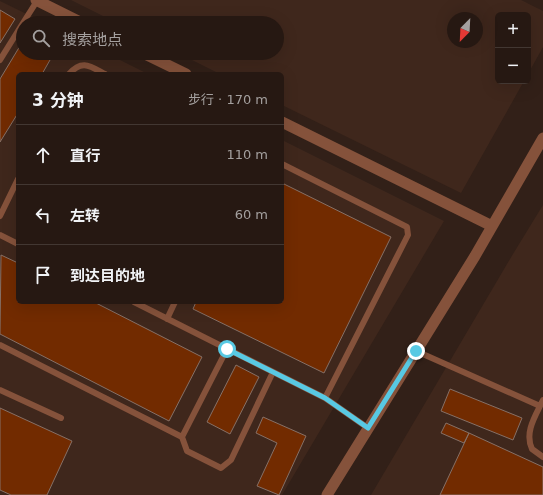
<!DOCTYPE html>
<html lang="zh">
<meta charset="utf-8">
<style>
body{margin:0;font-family:"DejaVu Sans","Noto Sans SC",sans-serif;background:#2e211b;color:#f1f3f6}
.controls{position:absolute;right:12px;top:12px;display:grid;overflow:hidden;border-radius:6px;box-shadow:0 4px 16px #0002}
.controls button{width:36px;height:36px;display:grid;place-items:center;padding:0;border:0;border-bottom:1px solid #423732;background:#261812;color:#f1f3f6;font:20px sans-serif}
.compass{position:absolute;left:447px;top:12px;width:36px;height:36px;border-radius:50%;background:#261812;box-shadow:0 4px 16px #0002;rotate:204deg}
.stop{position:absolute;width:12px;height:12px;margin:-9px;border:3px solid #58c9e3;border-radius:50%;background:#fff}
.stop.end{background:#58c9e3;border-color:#fff;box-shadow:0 1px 4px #0008}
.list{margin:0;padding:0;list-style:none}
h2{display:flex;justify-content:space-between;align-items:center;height:52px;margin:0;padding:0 16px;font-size:17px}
h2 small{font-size:13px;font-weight:400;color:#a4a09f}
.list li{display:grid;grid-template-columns:26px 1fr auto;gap:12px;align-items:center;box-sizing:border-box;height:60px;padding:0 16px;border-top:1px solid #423732}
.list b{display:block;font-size:15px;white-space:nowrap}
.list em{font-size:13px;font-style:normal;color:#a4a09f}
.icon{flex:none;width:22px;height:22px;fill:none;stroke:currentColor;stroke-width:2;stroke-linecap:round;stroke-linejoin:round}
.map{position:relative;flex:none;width:543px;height:495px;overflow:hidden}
.search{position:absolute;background:#261812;box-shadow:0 4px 16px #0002;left:16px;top:16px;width:268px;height:44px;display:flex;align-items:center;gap:10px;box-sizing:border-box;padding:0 14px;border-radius:22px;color:#a4a09f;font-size:15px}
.panel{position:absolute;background:#261812;box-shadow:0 4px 16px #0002;left:16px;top:72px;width:268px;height:232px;border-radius:6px}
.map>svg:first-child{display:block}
.built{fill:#3f271c;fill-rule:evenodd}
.building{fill:#722b00;stroke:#867066}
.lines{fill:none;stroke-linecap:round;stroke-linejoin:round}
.service{stroke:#85523b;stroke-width:6}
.minor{stroke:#85523b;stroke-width:11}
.route{stroke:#58c9e3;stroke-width:5}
</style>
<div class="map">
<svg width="543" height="495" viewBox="0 0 543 495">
<rect width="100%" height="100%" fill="#322018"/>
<path class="built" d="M71 0H521L543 11V47L528 74V15H498V81H524L461 193 282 105V74H220L178 53H277V23H117ZM453 18H477V42H453Z
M0 1 45 23H23V53H106L148 74H18V302H282V140L444 221 282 495H0Z
M543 205V495H371L513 254Z"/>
<path class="building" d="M0 10 15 19 0 43Z
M23 41V53H54L42 74H18V113L0 142V79Z
M282 183 391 237 324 373 193 309 196 302H282Z
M1 255 18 263V302H94L202 357 169 421 0 334Z
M236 365 259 377 230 434 207 422Z
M450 389 522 418 513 440 441 411Z
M0 408 72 441 47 495H11L0 490Z
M263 417 306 436 279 495 257 486 277 443 256 433Z
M446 423 469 433 464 443 441 433Z
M469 433 543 467V495H440Z"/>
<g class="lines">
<path class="service" d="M23 23 37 1
M0 60 23 23
M69 74C82 59 90 66 105 74
M282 164 407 227 408 235 325 398
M0 216 18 179
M0 235 18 244
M134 302 325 398 368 428
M167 319 175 302
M0 345 182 437
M227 349 182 437 187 451 221 468 231 460 273 372
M416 351 540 406
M0 390 61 418
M543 400C536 415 524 432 532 449L543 457"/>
<path class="minor" d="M36 0 82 23
M143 53 186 74
M282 122 492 226
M327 495 475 256 543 138"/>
</g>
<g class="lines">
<path class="route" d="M227 349 325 398 368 428 416 351"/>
</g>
</svg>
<div class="controls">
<button>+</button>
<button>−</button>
</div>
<svg class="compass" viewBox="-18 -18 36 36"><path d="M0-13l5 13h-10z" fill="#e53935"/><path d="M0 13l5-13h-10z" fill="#a4a09f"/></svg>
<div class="stop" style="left:227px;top:349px"></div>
<div class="stop end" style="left:416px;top:351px"></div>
<div class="search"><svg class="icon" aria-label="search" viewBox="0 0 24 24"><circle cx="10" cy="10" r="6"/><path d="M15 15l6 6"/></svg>搜索地点</div>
<section class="panel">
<h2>3 分钟<small>步行 · 170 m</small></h2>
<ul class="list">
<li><svg class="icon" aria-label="ahead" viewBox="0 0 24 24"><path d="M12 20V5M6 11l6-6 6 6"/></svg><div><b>直行</b></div><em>110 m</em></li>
<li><svg class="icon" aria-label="left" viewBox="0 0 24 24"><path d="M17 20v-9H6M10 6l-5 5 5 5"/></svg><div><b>左转</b></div><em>60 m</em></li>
<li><svg class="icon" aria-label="arrive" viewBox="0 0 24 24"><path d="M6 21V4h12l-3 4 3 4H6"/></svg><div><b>到达目的地</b></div></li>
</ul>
</section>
</div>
